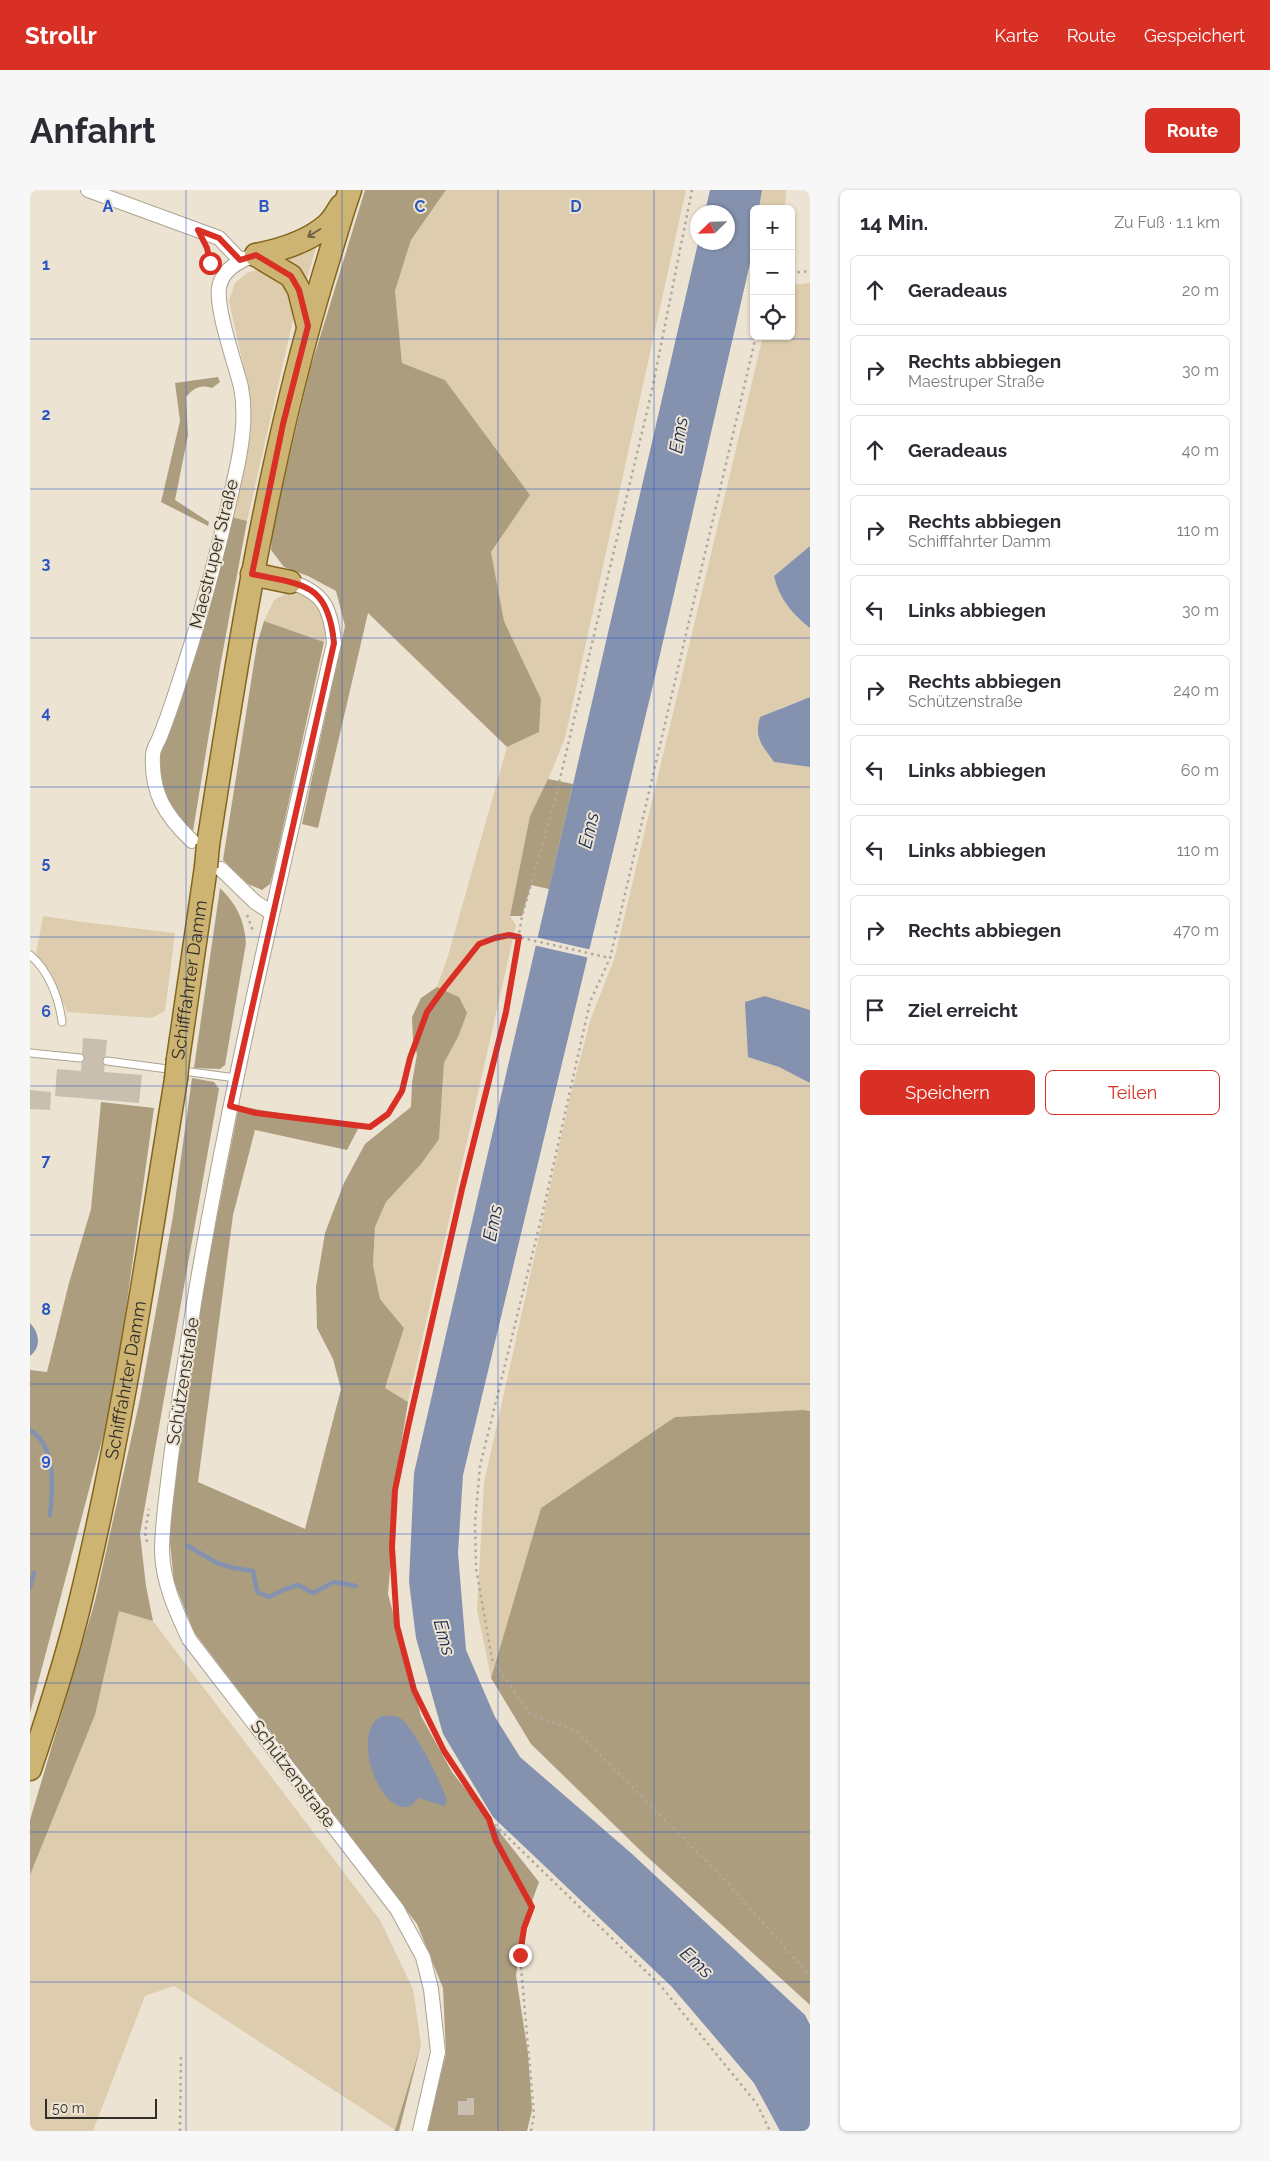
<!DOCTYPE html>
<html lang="de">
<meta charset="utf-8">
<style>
body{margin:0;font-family:Raleway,sans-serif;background:#f7f7f7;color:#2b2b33}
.controls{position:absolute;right:15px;top:15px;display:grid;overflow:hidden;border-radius:8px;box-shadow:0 1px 4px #0004}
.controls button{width:45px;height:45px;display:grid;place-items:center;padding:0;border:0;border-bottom:1px solid #e1e1e2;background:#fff;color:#2b2b33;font:25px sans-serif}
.compass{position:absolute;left:660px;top:15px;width:45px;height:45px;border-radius:50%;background:#fff;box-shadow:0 1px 4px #0004;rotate:247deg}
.scale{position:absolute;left:15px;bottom:12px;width:112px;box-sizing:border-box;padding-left:5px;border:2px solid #322f28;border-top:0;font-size:14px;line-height:18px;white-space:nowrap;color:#322f28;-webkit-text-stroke:4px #ece3d2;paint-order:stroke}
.stop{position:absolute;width:15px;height:15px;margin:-11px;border:4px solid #d93025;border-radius:50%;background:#fff}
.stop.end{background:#d93025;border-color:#fff;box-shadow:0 1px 5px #0008}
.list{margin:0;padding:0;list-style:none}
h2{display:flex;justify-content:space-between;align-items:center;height:65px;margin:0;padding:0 20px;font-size:21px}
h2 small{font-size:16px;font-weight:400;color:#7c7c81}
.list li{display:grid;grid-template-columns:32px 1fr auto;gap:15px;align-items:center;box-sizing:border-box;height:70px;margin:0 10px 10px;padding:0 10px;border:1px solid #e1e1e2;border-radius:8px}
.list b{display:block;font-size:19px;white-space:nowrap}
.list p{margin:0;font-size:16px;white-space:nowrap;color:#7c7c81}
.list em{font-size:16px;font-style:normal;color:#7c7c81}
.actions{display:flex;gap:10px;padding:15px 20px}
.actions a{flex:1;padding:11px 0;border:1px solid #d93025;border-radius:8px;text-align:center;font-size:18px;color:#d93025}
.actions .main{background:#d93025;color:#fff}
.icon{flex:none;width:28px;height:28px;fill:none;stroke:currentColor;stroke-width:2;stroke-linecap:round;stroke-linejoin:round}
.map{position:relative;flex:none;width:780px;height:1941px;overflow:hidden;border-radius:8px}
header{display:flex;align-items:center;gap:30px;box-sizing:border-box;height:70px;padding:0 25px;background:#d93025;color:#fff}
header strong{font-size:24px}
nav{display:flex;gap:28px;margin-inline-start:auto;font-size:18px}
.intro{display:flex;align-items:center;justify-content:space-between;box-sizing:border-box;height:120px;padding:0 30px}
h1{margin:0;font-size:35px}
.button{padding:12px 22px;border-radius:8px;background:#d93025;color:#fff;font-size:18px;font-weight:700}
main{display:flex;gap:30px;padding:0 30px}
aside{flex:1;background:#fff;border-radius:8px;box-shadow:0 1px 4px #0004}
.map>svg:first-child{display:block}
.green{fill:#ddcdae}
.forest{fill:#ad9d7f}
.water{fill:#8492af}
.pier{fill:#ece3d2}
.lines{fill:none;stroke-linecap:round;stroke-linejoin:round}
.stream{stroke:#8492af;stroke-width:4.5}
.building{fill:#c8bfae}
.service-casing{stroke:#aba392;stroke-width:9}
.minor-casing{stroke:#aba392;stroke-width:16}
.primary-casing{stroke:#83651c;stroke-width:25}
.path{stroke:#b0a99b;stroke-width:2.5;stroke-dasharray:2.5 4;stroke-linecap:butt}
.service{stroke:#fff;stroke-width:7}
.minor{stroke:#fff;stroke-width:14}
.primary{stroke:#ceb473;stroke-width:22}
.primary-bridge-casing{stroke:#83651c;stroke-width:25;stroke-linecap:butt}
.primary-bridge{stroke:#ceb473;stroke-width:22}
.oneway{stroke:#706446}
.route{stroke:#d93025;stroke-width:6}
.grid{fill:none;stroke:#2c55c4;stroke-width:1;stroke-opacity:0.55}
.labels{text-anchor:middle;stroke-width:4;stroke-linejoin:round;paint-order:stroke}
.street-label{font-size:18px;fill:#322f28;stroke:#ece3d2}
.water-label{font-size:19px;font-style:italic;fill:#192a52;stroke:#ece3d2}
.grid-label{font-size:16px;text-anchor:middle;font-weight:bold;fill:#2c55c4;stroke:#ece3d2;stroke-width:4;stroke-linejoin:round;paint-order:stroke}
</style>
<header>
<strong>Strollr</strong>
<nav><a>Karte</a><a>Route</a><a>Gespeichert</a></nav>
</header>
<div class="intro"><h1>Anfahrt</h1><a class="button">Route</a></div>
<main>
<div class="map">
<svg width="780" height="1941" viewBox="0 0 780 1941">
<rect width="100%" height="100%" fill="#ece3d2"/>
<path class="green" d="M416 0H656L535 548 513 602 500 626 480 726 486 735 378 1212 355 1199 374 1138 350 1109 343 1075 345 1037 356 1012 409 949 414 873 428 847 429 807 407 797 418 766 477 557 509 542 511 509 474 431 461 362 500 305 415 190 372 173 365 101 381 50Z
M732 0H756L755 19H729Z
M287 55 276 91 248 67Z
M232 80 252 87 267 113 217 331 202 327 221 243 219 201 199 111 205 93 218 82Z
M780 93V356L744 386 767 427 780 438V507L748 519 744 572 780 577V820L735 806 719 867 749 877 780 893V1221L773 1220 645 1227 511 1318 461 1488 447 1420 454 1293 540 907 561 828 584 770 733 146H761V95Z
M259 402 277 405 292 421 298 439 294 452 234 431 244 410Z
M13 726 52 732 145 743 135 821 122 828 37 822 20 781 6 764Z
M89 1420 123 1431 350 1730 383 1799 391 1854 365 1940 144 1796 115 1806 63 1941H0V1685L65 1525Z"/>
<path class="forest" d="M335 0H416L381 50 365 101 372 173 415 190 500 305 461 362 474 431 511 509 509 542 477 557 338 423 288 638 272 634 315 436 306 401 278 386 254 377 241 360 243 335 280 180Z
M188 187 190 192 182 198C170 194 164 198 156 207L158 245 145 310 179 332 178 336 131 312 150 231 145 193Z
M202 327 217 331 190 477 163 641C134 615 131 599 130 562Z
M234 431 294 452 243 683 240 694 232 700 218 694 193 670 227 454Z
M518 589 543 594 519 699 501 695 492 726H480L500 626Z
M190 698C207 715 214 729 216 753L195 875 190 879 164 878Z
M407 797 429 807 437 823 428 847 414 873 409 949 391 974 356 1012 345 1037 343 1075 350 1109 374 1138 355 1198 378 1212 370 1262 358 1404 391 1526 422 1582 509 1692 492 1739 486 1786 498 1863 502 1920 497 1941H396L416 1864 413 1798 387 1734 164 1442 144 1392 138 1333 154 1217 176 1082 209 916 329 937 317 960 225 940 203 1025 168 1292 275 1339 311 1199 303 1169 287 1138 286 1097 295 1043 314 993 335 954 381 917 382 893 387 864 383 851 382 827 391 808Z
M162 888 184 892 189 899 110 1344 116 1396 123 1431 89 1421 65 1525 0 1685V1630L65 1411 110 1209 143 1026Z
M71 912 124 918 84 1205 0 1523V1180L17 1182 39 1093 61 1019Z
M773 1220 780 1221V1815L613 1663 501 1554 461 1488 511 1318 645 1227Z
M391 1854 369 1941H364L365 1940Z"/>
<path class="water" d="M680 0H732L729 19H724V54L721 69 623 495 433 1285 428 1363 436 1460 465 1527 490 1567 601 1663 775 1825 780 1835V1941H750L724 1893 642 1797 463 1627 413 1544 386 1448 379 1392 384 1283 668 53 698 52V22H675Z
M780 356V438C762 424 749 408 744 386Z
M780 507V577L744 572C732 555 724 548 730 527Z
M735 806 780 820V893L749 877 718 867 715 812Z
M0 1133C9 1142 12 1157 0 1166Z
M352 1526C357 1526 364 1525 368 1527 382 1532 408 1588 415 1604L417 1612 414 1616 388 1608C385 1611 382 1617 377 1617 346 1620 321 1540 352 1526Z"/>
<path class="pier" d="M505 747 562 760 560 768 503 755Z"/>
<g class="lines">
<path class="stream" d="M0 1240C26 1255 23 1299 20 1325
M158 1356 187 1373 204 1378 223 1381 227 1402 239 1407 253 1400 268 1395 283 1403 304 1392 326 1396
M0 1398 4 1383"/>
</g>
<path class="building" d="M53 848 77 850 74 882 112 885 109 913 25 906 27 879 51 881Z
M0 900 21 902 20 920 0 919Z
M437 1908H444V1925H428V1911H437Z"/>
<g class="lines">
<defs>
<path id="service" d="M0 765C19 781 29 808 32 832
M0 863 50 868
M77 871 206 888"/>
<path id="minor" d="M58 0 189 48 210 70
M260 392C294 402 301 419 304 453 254 672 201 891 164 1113 156 1167 147 1221 140 1275 137 1304 132 1333 132 1362 133 1393 146 1421 159 1449L367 1719 393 1767 401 1799 408 1862 390 1941
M162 651C135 625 121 603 123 565 123 558 129 551 131 544 140 522 147 499 154 477 174 416 190 353 204 291 211 261 217 228 211 197 205 173 186 120 189 98 192 79 210 70 226 65
M191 679 225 712 242 723"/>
<g id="primary">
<path d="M226 65C251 60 278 52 297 35 303 30 307 22 311 16"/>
<path d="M226 65 261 86 269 100 278 136"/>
<path d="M222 384 260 392"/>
<path d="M178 655C208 463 237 273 293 87 302 58 310 28 320 0"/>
<path id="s1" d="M148 869 176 677"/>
<path id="s2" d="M0 1579C18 1526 36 1471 49 1417 92 1242 117 1066 146 889"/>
</g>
</defs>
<use href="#service" class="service-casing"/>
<use href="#minor" class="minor-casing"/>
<use href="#primary" class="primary-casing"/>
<path class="path" d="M177 59 180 73 179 81
M761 83 780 81
M726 146 580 768 560 812 513 1021 450 1276 445 1332 446 1378 462 1469 500 1524 545 1540 696 1691 780 1786
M217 725 223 741
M213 919 226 923 340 937 358 924 372 901 381 868 397 822 449 754 479 745 580 768
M117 1352 115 1343 119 1319
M460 1630 630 1795 727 1914 740 1941
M150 1941 151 1864
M501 1941 504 1925 490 1765 494 1738 502 1717 466 1651 459 1629 414 1561 384 1500 367 1436 362 1357 365 1300 378 1237 432 999 476 822 492 726 524 614 622 200 662 0"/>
<use href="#service" class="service"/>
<use href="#minor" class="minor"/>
<use href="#primary" class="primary"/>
<defs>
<path id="primary-bridge" d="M176 677 178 655
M146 889 148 869"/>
</defs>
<use href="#primary-bridge" class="primary-bridge-casing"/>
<use href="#primary-bridge" class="primary-bridge"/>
</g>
<defs><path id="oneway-shaft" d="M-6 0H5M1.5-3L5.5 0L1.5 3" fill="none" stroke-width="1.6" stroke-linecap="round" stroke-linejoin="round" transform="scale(1.25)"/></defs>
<use class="oneway" href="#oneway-shaft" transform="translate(284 43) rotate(148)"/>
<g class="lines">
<path class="route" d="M180 73 177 58 168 40 189 48 210 70 226 65 261 86 269 100 278 136 253 234 222 384C273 395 298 392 304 453L200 916 226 923 340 937 358 924 372 901 380 868 397 822 414 798 449 754 465 748 479 745 489 747 476 822 432 999 378 1237 365 1300 362 1357 367 1436 384 1500 414 1561 459 1629 466 1651 502 1717 494 1738 490 1765"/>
</g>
<path class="grid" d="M156 0V1941M312 0V1941M468 0V1941M624 0V1941M0 149H780M0 299H780M0 448H780M0 597H780M0 747H780M0 896H780M0 1045H780M0 1194H780M0 1344H780M0 1493H780M0 1642H780M0 1792H780"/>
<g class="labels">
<g class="street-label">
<text transform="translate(184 364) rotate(-76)" y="6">Maestruper Straße</text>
<text dy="6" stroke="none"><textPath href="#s1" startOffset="80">Schifffahrter Damm</textPath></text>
<text dy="6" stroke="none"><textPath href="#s2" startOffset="401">Schifffahrter Damm</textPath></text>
<text transform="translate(153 1191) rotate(-81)" y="6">Schützenstraße</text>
<text transform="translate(263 1584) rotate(53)" y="6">Schützenstraße</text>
</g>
<g class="water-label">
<text transform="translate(648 245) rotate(-81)" y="7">Ems</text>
<text transform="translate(558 640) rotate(-77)" y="7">Ems</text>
<text transform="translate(462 1033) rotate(-79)" y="7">Ems</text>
<text transform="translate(415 1447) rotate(75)" y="7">Ems</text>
<text transform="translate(667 1772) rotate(42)" y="7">Ems</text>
</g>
</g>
<g class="grid-label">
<text x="78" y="22">A</text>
<text x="234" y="22">B</text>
<text x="390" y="22">C</text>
<text x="546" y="22">D</text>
<text x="16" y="80">1</text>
<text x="16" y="230">2</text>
<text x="16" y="379">3</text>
<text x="16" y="528">4</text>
<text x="16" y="678">5</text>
<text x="16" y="827">6</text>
<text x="16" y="976">7</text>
<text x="16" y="1125">8</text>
<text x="16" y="1275">9</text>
</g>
</svg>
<div class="controls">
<button>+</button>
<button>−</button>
<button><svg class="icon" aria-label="locate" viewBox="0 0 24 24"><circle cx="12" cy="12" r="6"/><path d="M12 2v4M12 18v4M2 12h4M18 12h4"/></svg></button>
</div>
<svg class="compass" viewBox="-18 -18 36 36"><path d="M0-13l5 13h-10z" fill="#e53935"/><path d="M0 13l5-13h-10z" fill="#7c7c81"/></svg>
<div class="scale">50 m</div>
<div class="stop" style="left:180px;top:73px"></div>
<div class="stop end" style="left:490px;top:1765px"></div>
</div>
<aside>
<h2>14 Min.<small>Zu Fuß · 1.1 km</small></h2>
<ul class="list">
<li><svg class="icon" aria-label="ahead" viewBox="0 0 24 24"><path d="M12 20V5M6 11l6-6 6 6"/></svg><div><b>Geradeaus</b></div><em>20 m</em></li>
<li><svg class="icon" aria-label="right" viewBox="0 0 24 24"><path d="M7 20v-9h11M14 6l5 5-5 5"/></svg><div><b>Rechts abbiegen</b><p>Maestruper Straße</p></div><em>30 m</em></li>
<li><svg class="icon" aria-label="ahead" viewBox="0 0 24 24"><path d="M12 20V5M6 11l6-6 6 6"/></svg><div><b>Geradeaus</b></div><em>40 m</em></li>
<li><svg class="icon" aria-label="right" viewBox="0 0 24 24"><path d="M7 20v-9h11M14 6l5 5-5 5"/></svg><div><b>Rechts abbiegen</b><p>Schifffahrter Damm</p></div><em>110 m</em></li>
<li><svg class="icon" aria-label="left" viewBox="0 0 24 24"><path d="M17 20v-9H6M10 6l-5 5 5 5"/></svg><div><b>Links abbiegen</b></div><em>30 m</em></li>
<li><svg class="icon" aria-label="right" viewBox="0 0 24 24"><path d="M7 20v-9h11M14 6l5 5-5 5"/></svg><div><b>Rechts abbiegen</b><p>Schützenstraße</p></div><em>240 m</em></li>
<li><svg class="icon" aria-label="left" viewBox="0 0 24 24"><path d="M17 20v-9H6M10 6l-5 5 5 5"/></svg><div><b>Links abbiegen</b></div><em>60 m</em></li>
<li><svg class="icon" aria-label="left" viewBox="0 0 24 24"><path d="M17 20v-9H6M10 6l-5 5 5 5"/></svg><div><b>Links abbiegen</b></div><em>110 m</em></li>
<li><svg class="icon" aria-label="right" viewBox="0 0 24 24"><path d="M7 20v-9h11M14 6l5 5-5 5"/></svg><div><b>Rechts abbiegen</b></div><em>470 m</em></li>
<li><svg class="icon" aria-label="arrive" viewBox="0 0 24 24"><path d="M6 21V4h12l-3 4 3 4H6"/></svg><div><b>Ziel erreicht</b></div></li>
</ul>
<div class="actions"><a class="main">Speichern</a><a>Teilen</a></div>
</aside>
</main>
